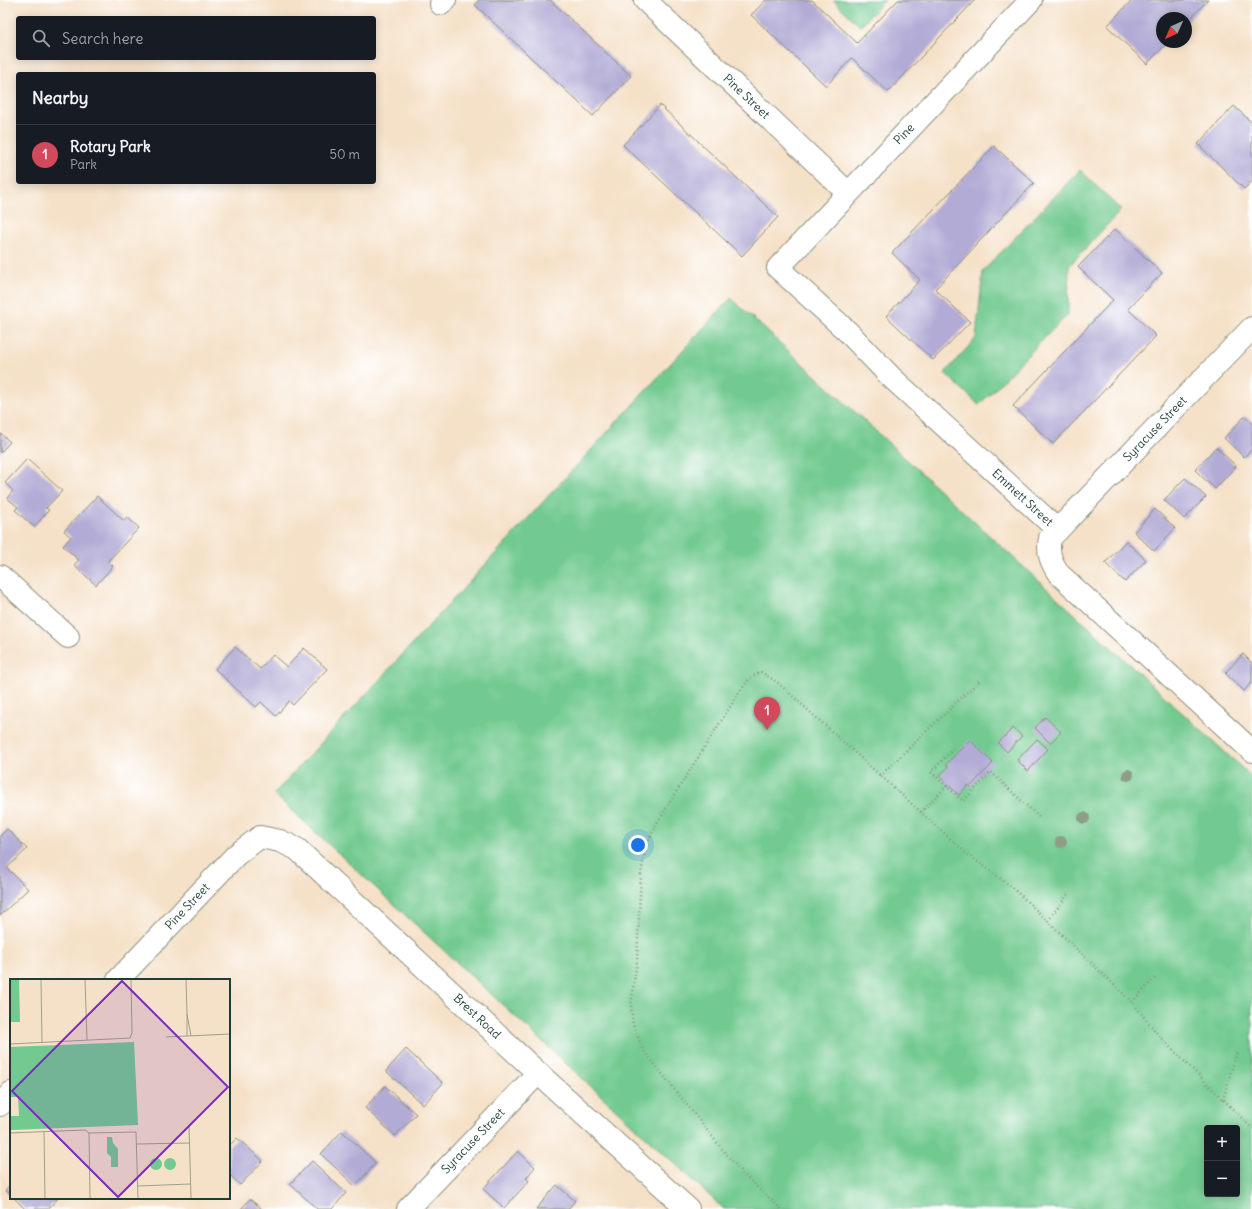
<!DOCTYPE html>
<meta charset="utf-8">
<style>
body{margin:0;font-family:Delius,sans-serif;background:#20242c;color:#f1f3f6}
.controls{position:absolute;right:12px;bottom:12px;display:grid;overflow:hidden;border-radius:4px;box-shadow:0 2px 10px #0003}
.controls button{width:36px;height:36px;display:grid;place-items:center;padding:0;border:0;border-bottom:1px solid #363941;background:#171b24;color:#f1f3f6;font:20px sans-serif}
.compass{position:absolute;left:1156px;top:12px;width:36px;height:36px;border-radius:50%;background:#171b24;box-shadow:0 2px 10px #0003;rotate:225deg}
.you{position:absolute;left:638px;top:845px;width:14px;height:14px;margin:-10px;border:3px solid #fff;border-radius:50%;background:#1a73e8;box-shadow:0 0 0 6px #1a73e833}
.badge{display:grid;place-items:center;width:26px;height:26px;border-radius:50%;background:#d1495b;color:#fff;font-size:13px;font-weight:700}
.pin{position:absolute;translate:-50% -33px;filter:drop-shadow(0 1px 2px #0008)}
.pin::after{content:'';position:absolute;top:21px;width:14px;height:12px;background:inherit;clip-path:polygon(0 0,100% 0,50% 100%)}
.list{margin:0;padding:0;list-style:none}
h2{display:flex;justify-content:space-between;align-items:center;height:52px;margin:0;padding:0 16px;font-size:17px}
h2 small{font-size:13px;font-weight:400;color:#9ea1a6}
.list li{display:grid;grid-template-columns:26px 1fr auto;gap:12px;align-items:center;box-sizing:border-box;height:60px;padding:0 16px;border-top:1px solid #363941}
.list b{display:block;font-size:15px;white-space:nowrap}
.list p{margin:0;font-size:13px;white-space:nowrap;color:#9ea1a6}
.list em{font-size:13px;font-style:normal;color:#9ea1a6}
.icon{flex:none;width:22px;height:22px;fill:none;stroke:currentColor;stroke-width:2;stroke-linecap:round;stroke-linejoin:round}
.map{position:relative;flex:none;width:1252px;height:1209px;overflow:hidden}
.search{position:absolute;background:#171b24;box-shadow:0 2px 10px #0003;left:16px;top:16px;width:360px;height:44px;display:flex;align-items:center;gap:10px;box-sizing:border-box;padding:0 14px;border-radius:4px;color:#9ea1a6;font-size:15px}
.panel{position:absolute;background:#171b24;box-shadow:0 2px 10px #0003;left:16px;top:72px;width:360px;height:112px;border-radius:4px}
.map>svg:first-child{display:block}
.green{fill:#72ca90;stroke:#488462;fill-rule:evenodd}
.building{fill:#b2abd5}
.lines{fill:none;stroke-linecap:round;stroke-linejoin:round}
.minor-casing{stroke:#8a8f7e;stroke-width:24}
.path{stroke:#8a8f7e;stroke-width:2.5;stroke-dasharray:1 3;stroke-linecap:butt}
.minor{stroke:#fff;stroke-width:22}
.tree{fill:#8d9e86}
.labels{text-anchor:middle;stroke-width:3;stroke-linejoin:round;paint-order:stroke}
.street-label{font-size:12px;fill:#1f3d34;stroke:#fff}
.inset-road{fill:none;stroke:#9f9f8d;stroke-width:1}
.view{fill:#7b2cbf;fill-opacity:0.15;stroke:#7b2cbf;stroke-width:2}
.inset-edge{fill:none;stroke:#1f3d34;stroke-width:2}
</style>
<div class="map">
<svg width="1252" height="1209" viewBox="0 0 1252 1209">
<rect width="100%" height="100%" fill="#fff"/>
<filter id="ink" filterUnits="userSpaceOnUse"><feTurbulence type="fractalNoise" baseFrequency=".025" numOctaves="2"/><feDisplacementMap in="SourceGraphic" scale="8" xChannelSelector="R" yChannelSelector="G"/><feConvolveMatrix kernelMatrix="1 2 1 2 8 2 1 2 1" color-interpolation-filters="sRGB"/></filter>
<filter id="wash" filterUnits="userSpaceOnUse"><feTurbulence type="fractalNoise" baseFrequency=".012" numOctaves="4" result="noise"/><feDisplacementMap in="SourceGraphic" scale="16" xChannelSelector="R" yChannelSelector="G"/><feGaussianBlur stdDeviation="0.9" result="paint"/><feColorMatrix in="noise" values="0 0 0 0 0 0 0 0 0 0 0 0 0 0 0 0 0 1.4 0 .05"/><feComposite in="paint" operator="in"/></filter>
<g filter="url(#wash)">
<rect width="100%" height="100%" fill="#f5e1c8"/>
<path class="green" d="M833 0H885L860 26Z
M1080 170 1121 210 1069 266 1068 314 979 405 945 373 976 338 983 271Z
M731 298 1252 777V1209H724L274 794ZM1207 1128H1237V1194H1207Z"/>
<g id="blocks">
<path class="building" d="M479 0H550L631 76 593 116 475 5Z
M766 0H812L857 43 898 0H975L888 92 852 58 826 86 751 15Z
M1132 0H1208L1186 23V18H1162V42H1168L1147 64 1107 26Z
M660 105 778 217 742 256 623 145Z
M1234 106 1252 123V181L1244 189 1198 144Z
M994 146 1034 183 935 289 970 322 933 360 886 316 920 280 892 253Z
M1115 229 1162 273 1128 309 1156 336 1053 444 1013 406 1113 300 1078 267Z
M1245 416 1252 422V449L1244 457 1224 438Z
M0 433 10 442 0 453Z
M1216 447 1236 466 1215 489 1195 470Z
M27 459 62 491 46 508 49 510 34 527 15 510 18 507 7 498 13 491 5 483Z
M1185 478 1206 497 1184 519 1164 500Z
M97 496 124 521 127 517 139 528 108 561 113 566 96 585 74 565 79 560 63 546 71 537 64 531Z
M1155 509 1175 528 1154 551 1134 532Z
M1126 541 1146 560 1125 582 1105 563Z
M235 647 260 669 273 655 287 667 304 648 327 669 293 705 289 701 276 716 261 702 256 707 215 669Z
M1243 654 1252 663V682L1244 691 1225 673Z
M1045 717 1061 732 1050 743 1035 728Z
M1013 728 1022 736 1007 752 998 743Z
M1037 739 1048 749 1028 771 1017 760Z
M970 740 993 763 970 787 968 785 959 795 939 776 948 767 946 764Z
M7 829 27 849 7 868 28 889 0 916V836Z
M406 1049 443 1083 423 1105 386 1071Z
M385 1086 416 1114 395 1136 365 1108Z
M342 1131 376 1163 355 1186 321 1154Z
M237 1138 263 1161 240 1185 229 1174V1146Z
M518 1151 535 1167 526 1178 529 1181 504 1208 483 1189Z
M312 1161 346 1193 332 1209H317L290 1184Z
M11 1184V1195L5 1190Z
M557 1185 575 1201 568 1209H536Z
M14 1198H58L48 1209H25Z
M250 1199 262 1209H241Z"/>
</g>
</g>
<g filter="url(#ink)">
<use href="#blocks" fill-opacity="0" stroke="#8a8f7e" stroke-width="1"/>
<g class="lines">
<defs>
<g id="minor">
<path id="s1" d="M645 0 848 193"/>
<path id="s2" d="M1031 0 778 268 848 332 891 377 1058 530"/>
<path d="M441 4 445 0"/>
<path d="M1252 328 1050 538C1047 553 1051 562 1059 574L1252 751"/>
<path d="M0 576 68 637"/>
<path id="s3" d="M118 980 236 855 260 837 280 841 297 849 538 1073 688 1209"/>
<path d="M0 1105 11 1093"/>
<path id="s4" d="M408 1209 538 1073"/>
</g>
</defs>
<use href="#minor" class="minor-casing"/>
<path class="path" d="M953 749 931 772 963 801 991 772 1039 817
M880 776 981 679
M921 812 947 786
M1048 921 1068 894
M1132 1002 1157 976
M1223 1100 1237 1051
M781 1209 742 1173 723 1150 644 1051 633 1025 631 1005 637 960 641 873 646 846 658 821 740 691 750 678 761 672 778 683 966 853 1012 887 1132 1002 1160 1037 1252 1128"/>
<use href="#minor" class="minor"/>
</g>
<g class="tree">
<circle cx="1128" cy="775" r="6"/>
<circle cx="1084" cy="818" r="6"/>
<circle cx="1061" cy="842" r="6"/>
</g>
</g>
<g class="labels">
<g class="street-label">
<text dy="4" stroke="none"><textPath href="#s1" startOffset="140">Pine Street</textPath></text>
<text transform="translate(904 134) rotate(-46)" y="4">Pine</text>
<text transform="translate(1155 429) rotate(-46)" y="4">Syracuse Street</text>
<text dy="4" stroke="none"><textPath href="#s2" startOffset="704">Emmett Street</textPath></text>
<text dy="4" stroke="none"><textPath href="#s3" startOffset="101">Pine Street</textPath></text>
<text dy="4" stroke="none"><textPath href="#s3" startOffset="487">Brest Road</textPath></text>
<text dy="4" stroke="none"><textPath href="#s4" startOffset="94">Syracuse Street</textPath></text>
</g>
</g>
<g transform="translate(10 979)">
<rect width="220" height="220" fill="#f5e1c8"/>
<path d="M0 0H9L10 43H0ZM124 63 128 146 0 151V137H9L8 118H0V68ZM97 158H102L103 164 108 170V188H101V178L97 174ZM154 185a6 6 0 1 1 12 0a6 6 0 1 1-12 0ZM140 185a6 6 0 1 1 12 0a6 6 0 1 1-12 0Z" fill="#72ca90"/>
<path class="inset-road" d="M31 0 32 63M75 0 77 61M176 0 177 35M177 57V35L181 57M156 58 220 55M0 65 120 59 122 54 121 0M179 146 181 220M34 152 35 220M0 154 75 151 79 154 126 153 128 220M79 154 80 220M127 165 179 164M128 207 180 205"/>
<path class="view" d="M112 2 218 108 108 218 2 112Z"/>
<rect width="220" height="220" class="inset-edge"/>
</g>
</svg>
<div class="controls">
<button>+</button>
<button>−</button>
</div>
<svg class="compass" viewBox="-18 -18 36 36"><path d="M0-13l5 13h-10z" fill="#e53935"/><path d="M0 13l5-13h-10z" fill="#9ea1a6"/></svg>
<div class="you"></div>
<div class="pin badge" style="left:767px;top:730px">1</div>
<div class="search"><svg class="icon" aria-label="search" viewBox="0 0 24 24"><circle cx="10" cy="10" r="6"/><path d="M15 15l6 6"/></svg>Search here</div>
<section class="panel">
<h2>Nearby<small></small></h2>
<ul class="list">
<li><span class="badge">1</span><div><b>Rotary Park</b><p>Park</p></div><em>50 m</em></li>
</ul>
</section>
</div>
